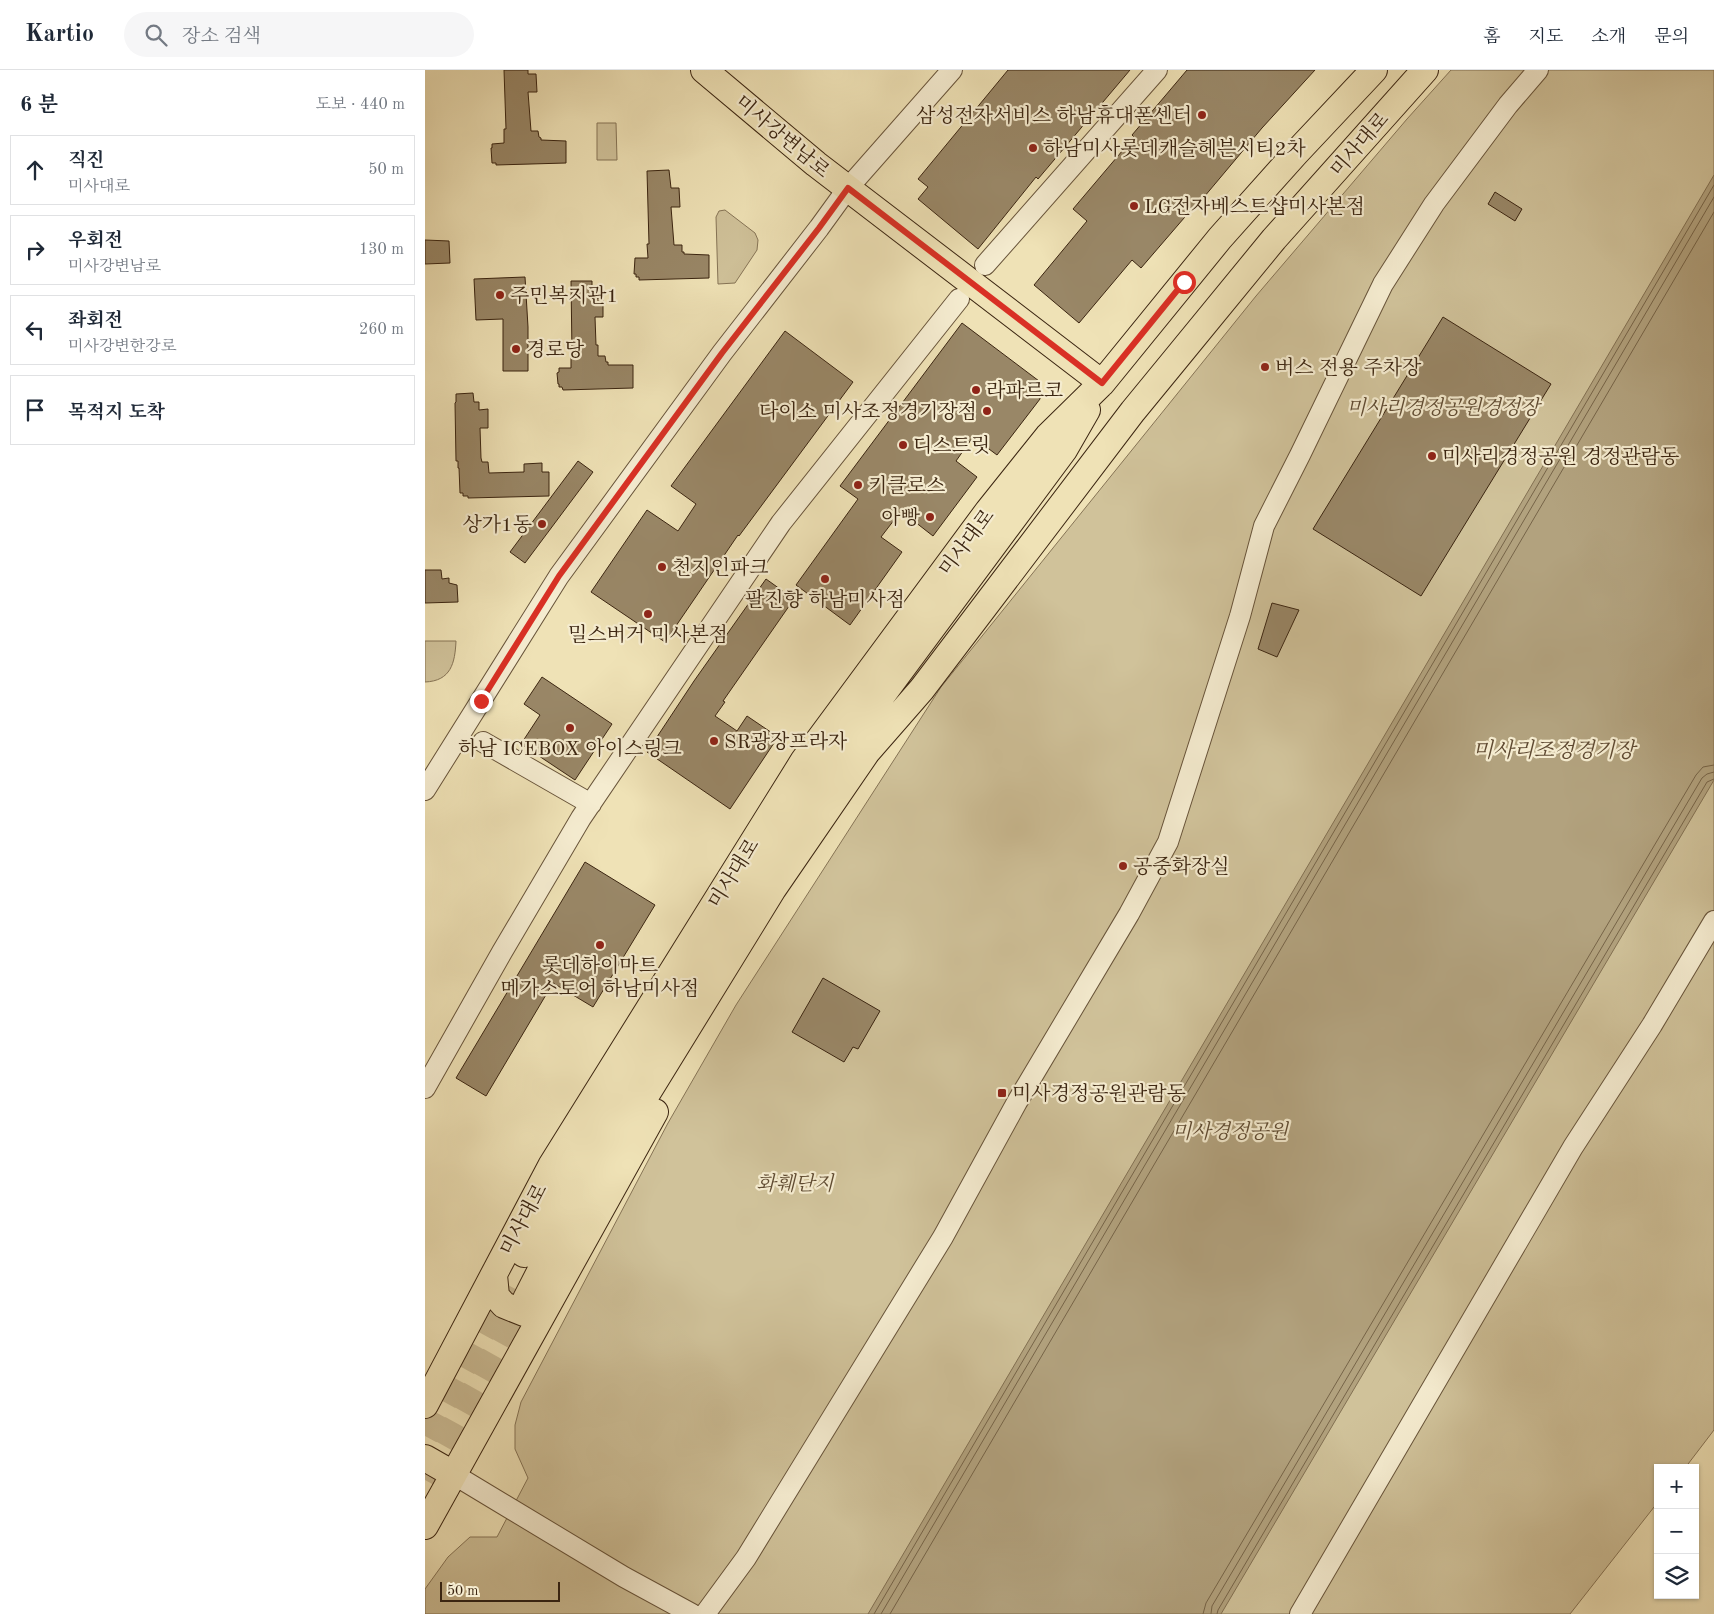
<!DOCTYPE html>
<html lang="ko">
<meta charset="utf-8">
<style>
body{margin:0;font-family:"Old Standard TT","Noto Serif KR",serif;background:#f6f6f7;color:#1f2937}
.controls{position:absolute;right:15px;bottom:15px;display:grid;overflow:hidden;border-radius:0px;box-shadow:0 1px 4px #0004}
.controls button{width:45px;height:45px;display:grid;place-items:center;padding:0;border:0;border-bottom:1px solid #e0e1e3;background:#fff;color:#1f2937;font:25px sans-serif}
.scale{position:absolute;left:15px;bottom:12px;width:120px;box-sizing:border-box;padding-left:5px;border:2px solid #3b2511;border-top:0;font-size:14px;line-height:18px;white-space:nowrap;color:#3b2511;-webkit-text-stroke:4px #f5ecd0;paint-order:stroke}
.stop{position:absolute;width:15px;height:15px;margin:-11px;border:4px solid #d93025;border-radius:50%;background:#fff}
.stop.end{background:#d93025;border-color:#fff;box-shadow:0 1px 5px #0008}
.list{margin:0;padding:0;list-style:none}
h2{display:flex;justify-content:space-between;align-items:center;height:65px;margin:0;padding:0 20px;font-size:21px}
h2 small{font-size:16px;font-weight:400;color:#747a83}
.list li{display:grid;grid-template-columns:32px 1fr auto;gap:15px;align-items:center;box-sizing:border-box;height:70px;margin:0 10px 10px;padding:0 10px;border:1px solid #e0e1e3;border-radius:0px}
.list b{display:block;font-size:19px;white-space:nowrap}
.list p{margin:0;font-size:16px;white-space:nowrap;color:#747a83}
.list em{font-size:16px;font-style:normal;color:#747a83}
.icon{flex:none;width:28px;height:28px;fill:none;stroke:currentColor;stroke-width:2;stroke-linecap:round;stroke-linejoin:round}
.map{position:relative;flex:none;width:1289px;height:1544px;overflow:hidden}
header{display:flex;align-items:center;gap:30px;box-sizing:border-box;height:70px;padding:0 25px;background:#fff;border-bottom:1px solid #e0e1e3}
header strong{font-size:24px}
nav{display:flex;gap:28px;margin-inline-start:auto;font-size:18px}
.search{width:350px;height:45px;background:#f6f6f7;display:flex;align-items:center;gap:12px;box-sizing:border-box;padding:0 18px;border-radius:28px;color:#747a83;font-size:19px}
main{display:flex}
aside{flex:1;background:#fff}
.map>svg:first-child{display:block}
.green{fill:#d0c29a;stroke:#867456}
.water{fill:#b2a27e;stroke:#827052}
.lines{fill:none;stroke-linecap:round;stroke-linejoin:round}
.shore{stroke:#766448;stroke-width:1}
.building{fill:#998767;stroke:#3b2511}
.major-tunnel{stroke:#cbbc95;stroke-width:26;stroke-dasharray:26 13;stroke-linecap:butt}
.minor-casing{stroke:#68543a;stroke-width:22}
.major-casing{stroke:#3b2511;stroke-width:28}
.minor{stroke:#f5ecd0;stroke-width:20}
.major{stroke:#efe2b6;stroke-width:26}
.route{stroke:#d93025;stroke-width:6}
.poi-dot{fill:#8f2418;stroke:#f5ecd0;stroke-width:2}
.labels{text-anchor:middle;stroke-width:4.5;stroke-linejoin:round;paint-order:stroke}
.poi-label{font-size:20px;fill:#3b2511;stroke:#f5ecd0;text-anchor:start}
.street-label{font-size:20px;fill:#3b2511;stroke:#f5ecd0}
.park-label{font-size:20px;font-style:italic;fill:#604c33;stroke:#f5ecd0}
.water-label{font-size:21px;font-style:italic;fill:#5f4a32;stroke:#f5ecd0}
</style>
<header>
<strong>Kartio</strong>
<div class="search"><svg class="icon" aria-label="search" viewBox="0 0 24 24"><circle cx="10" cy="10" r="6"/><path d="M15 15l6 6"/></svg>장소 검색</div>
<nav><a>홈</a><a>지도</a><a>소개</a><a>문의</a></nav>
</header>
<main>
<aside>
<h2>6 분<small>도보 · 440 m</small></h2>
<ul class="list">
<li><svg class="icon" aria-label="ahead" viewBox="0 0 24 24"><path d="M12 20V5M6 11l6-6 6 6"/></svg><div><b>직진</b><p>미사대로</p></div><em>50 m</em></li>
<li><svg class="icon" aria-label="right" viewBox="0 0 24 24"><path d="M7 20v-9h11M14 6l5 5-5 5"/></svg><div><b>우회전</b><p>미사강변남로</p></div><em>130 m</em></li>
<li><svg class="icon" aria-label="left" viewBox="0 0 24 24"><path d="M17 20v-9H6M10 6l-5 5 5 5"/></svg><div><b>좌회전</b><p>미사강변한강로</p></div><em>260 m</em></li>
<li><svg class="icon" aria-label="arrive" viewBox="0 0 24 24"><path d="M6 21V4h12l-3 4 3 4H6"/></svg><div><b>목적지 도착</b></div></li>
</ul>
</aside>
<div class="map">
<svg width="1289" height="1544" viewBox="0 0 1289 1544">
<rect width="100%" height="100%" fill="#efe2b6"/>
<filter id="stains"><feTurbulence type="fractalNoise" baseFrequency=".004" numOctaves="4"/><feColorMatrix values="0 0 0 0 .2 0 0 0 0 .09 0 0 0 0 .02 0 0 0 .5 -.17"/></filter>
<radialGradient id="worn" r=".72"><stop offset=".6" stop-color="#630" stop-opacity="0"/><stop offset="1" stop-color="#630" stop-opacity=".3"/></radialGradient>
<path class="green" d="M1026 0H1289V1360L1260 1398H1233V1432L1145 1544H0V1519L23 1487 45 1467H72L103 1408 90 1379V1355L96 1332 243 1053 311 935 516 617 831 226 982 49Z
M172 53H191L192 90H172Z
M300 140 330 163 333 170 332 180 310 213 293 214 291 147 294 141Z
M0 571H31C30 593 26 611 0 612Z"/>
<path class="water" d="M1289 105V710L796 1544H443Z"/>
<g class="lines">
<path class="shore" d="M449 1544 1289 115
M456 1544 1289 127
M465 1544 1289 142
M778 1544 781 1533 1271 705 1278 697 1289 695
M786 1544 787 1536 1277 708 1282 704 1289 702
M792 1544 793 1540 1282 712 1289 709"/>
</g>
<path class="building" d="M79 0H103V4H111L112 22H103L106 61H113L114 67 116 68V70L141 71V93L71 95V93H67L66 78H67V74L79 73V59H81Z
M583 0H705L613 109 611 107 553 179 493 129 503 117 493 109Z
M762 0H890L837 58 779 127 778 126 716 198 707 190 654 253 609 215 662 151 648 139 709 67 707 65Z
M244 100 246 118H254L255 137H246L249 175H257V182H259V184L284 185V208L214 210V207H211V204H209L210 188H223L222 174H224L222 101Z
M1070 122 1097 139 1090 151 1063 134Z
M0 170 24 171 25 193 0 194Z
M100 207 103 257V301H78V249L51 250 49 209Z
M146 211H167V221H169L170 229 178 228V247H170L171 275H173V286H180L181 292H183V295H208V318L138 320 137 317H134V314H133L132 303 134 302V298H146V284H147Z
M1018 247 1126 314 996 526 888 459Z
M537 253 614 311 615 329 572 385 548 367 531 391 552 407 508 466 476 441 456 467 477 482 425 555 371 515 433 429 415 416Z
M360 261 428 312 314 466 313 465 240 572 166 522 222 440 253 461 271 434 246 416Z
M48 323 49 332H54V340L63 339V358H55L56 388 57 392H63L64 403 99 402V394L117 393V402H124V426L43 428V426H38V423H35L34 398H33V391H31L30 333 31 332V324Z
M153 391 168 402 100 493 85 482Z
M0 500H16L17 509 24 508V513L32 515 33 532 0 533Z
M341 509 369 529 298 631 300 632 290 646 312 661 322 646 353 667 305 739 222 682 269 611Z
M847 533 874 540 852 587 833 579Z
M117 607 187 654 150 710 96 674 115 645 99 634Z
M160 792 230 835 168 937 128 913 61 1026 31 1008Z
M398 908 455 941 433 979 428 977 419 992 367 962Z"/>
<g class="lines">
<path class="major-tunnel" d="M0 1366 83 1215
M0 1410 101 1229"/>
<defs>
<path id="minor" d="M560 195 732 0
M58 672 166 734
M0 720 134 506 297 283 394 158 423 118 527 0
M0 1018 77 882 156 748 356 453 534 229
M28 1404 199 1507 267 1544
M280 1544 321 1488 518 1167 592 1032 704 844 743 772 815 546 839 456 875 385 958 214 1009 134 1083 35 1113 0
M875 1544 1148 1077 1227 955 1289 851"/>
<path id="major" d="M279 0 391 94 677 313
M99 1184 326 813 401 701 639 380 662 340
M69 1205 71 1226 79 1235 99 1243 112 1239 119 1234
M101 1229 127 1178 348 819 442 682 497 619 708 341 758 280 849 169 1000 0
M0 1335 126 1096 379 690 563 441 623 366 677 313 795 168 871 83 949 0
M0 1388 28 1404
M0 1456 230 1042"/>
</defs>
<use href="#minor" class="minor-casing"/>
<use href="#major" class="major-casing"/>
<use href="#minor" class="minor"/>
<use href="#major" class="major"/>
</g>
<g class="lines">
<path class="route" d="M56 631 134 506 297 283 394 158 423 118 677 313 759 212"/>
</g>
<g class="poi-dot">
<circle cx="777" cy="45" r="5"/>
<circle cx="608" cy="78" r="5"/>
<circle cx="709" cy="136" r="5"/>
<circle cx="75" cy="225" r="5"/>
<circle cx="91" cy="279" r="5"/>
<circle cx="840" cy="297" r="5"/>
<circle cx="551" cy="320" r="5"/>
<circle cx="562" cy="341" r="5"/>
<circle cx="478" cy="375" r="5"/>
<circle cx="1007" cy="386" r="5"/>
<circle cx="433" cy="415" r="5"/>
<circle cx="505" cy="447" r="5"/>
<circle cx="117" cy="454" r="5"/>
<circle cx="237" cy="497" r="5"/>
<circle cx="400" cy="509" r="5"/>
<circle cx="223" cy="544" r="5"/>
<circle cx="145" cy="658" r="5"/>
<circle cx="289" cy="671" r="5"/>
<circle cx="698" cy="796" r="5"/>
<circle cx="175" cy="875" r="5"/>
<rect x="572" y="1018" width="10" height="10" rx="2.5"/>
</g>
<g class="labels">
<g class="poi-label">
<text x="767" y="52" text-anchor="end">삼성전자서비스 하남휴대폰센터</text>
<text x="618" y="85">하남미사롯데캐슬헤븐시티2차</text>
<text x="719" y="143">LG전자베스트샵미사본점</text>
<text x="85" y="232">주민복지관1</text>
<text x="101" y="286">경로당</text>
<text x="850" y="304">버스 전용 주차장</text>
<text x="561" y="327">라파르코</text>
<text x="552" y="348" text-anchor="end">다이소 미사조정경기장점</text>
<text x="488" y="382">디스트릿</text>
<text x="1017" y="393">미사리경정공원 경정관람동</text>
<text x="443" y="422">키클로스</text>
<text x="495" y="454" text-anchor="end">아빵</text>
<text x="107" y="461" text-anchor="end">상가1동</text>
<text x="247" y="504">천지인파크</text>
<text x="400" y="536" text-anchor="middle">팔진향 하남미사점</text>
<text x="223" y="571" text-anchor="middle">밀스버거 미사본점</text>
<text x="299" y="678">SR광장프라자</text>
<text x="145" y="685" text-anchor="middle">하남 ICEBOX 아이스링크</text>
<text x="708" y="803">공중화장실</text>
<text x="175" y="902" text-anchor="middle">롯데하이마트<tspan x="175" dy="23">메가스토어 하남미사점</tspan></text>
<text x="587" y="1030">미사경정공원관람동</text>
</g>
<g class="street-label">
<text transform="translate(358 66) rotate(40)" y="7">미사강변남로</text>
<text transform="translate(934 74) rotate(-49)" y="7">미사대로</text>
<text transform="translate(541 472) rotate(-53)" y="7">미사대로</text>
<text transform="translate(308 803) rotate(-58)" y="7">미사대로</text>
<text transform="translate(98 1149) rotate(-62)" y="7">미사대로</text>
</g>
<g class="park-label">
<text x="1018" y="344">미사리경정공원경정장</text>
<text x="805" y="1068">미사경정공원</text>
<text x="370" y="1120">화훼단지</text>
</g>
<g class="water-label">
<text x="1129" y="687">미사리조정경기장</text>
</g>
</g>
<rect width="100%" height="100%" filter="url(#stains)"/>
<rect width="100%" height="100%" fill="url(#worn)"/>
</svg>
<div class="controls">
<button>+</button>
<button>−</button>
<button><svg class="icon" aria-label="layers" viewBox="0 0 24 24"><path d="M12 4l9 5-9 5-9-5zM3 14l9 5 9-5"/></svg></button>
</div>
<div class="scale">50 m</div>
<div class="stop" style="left:759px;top:212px"></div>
<div class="stop end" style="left:56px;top:631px"></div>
</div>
</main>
